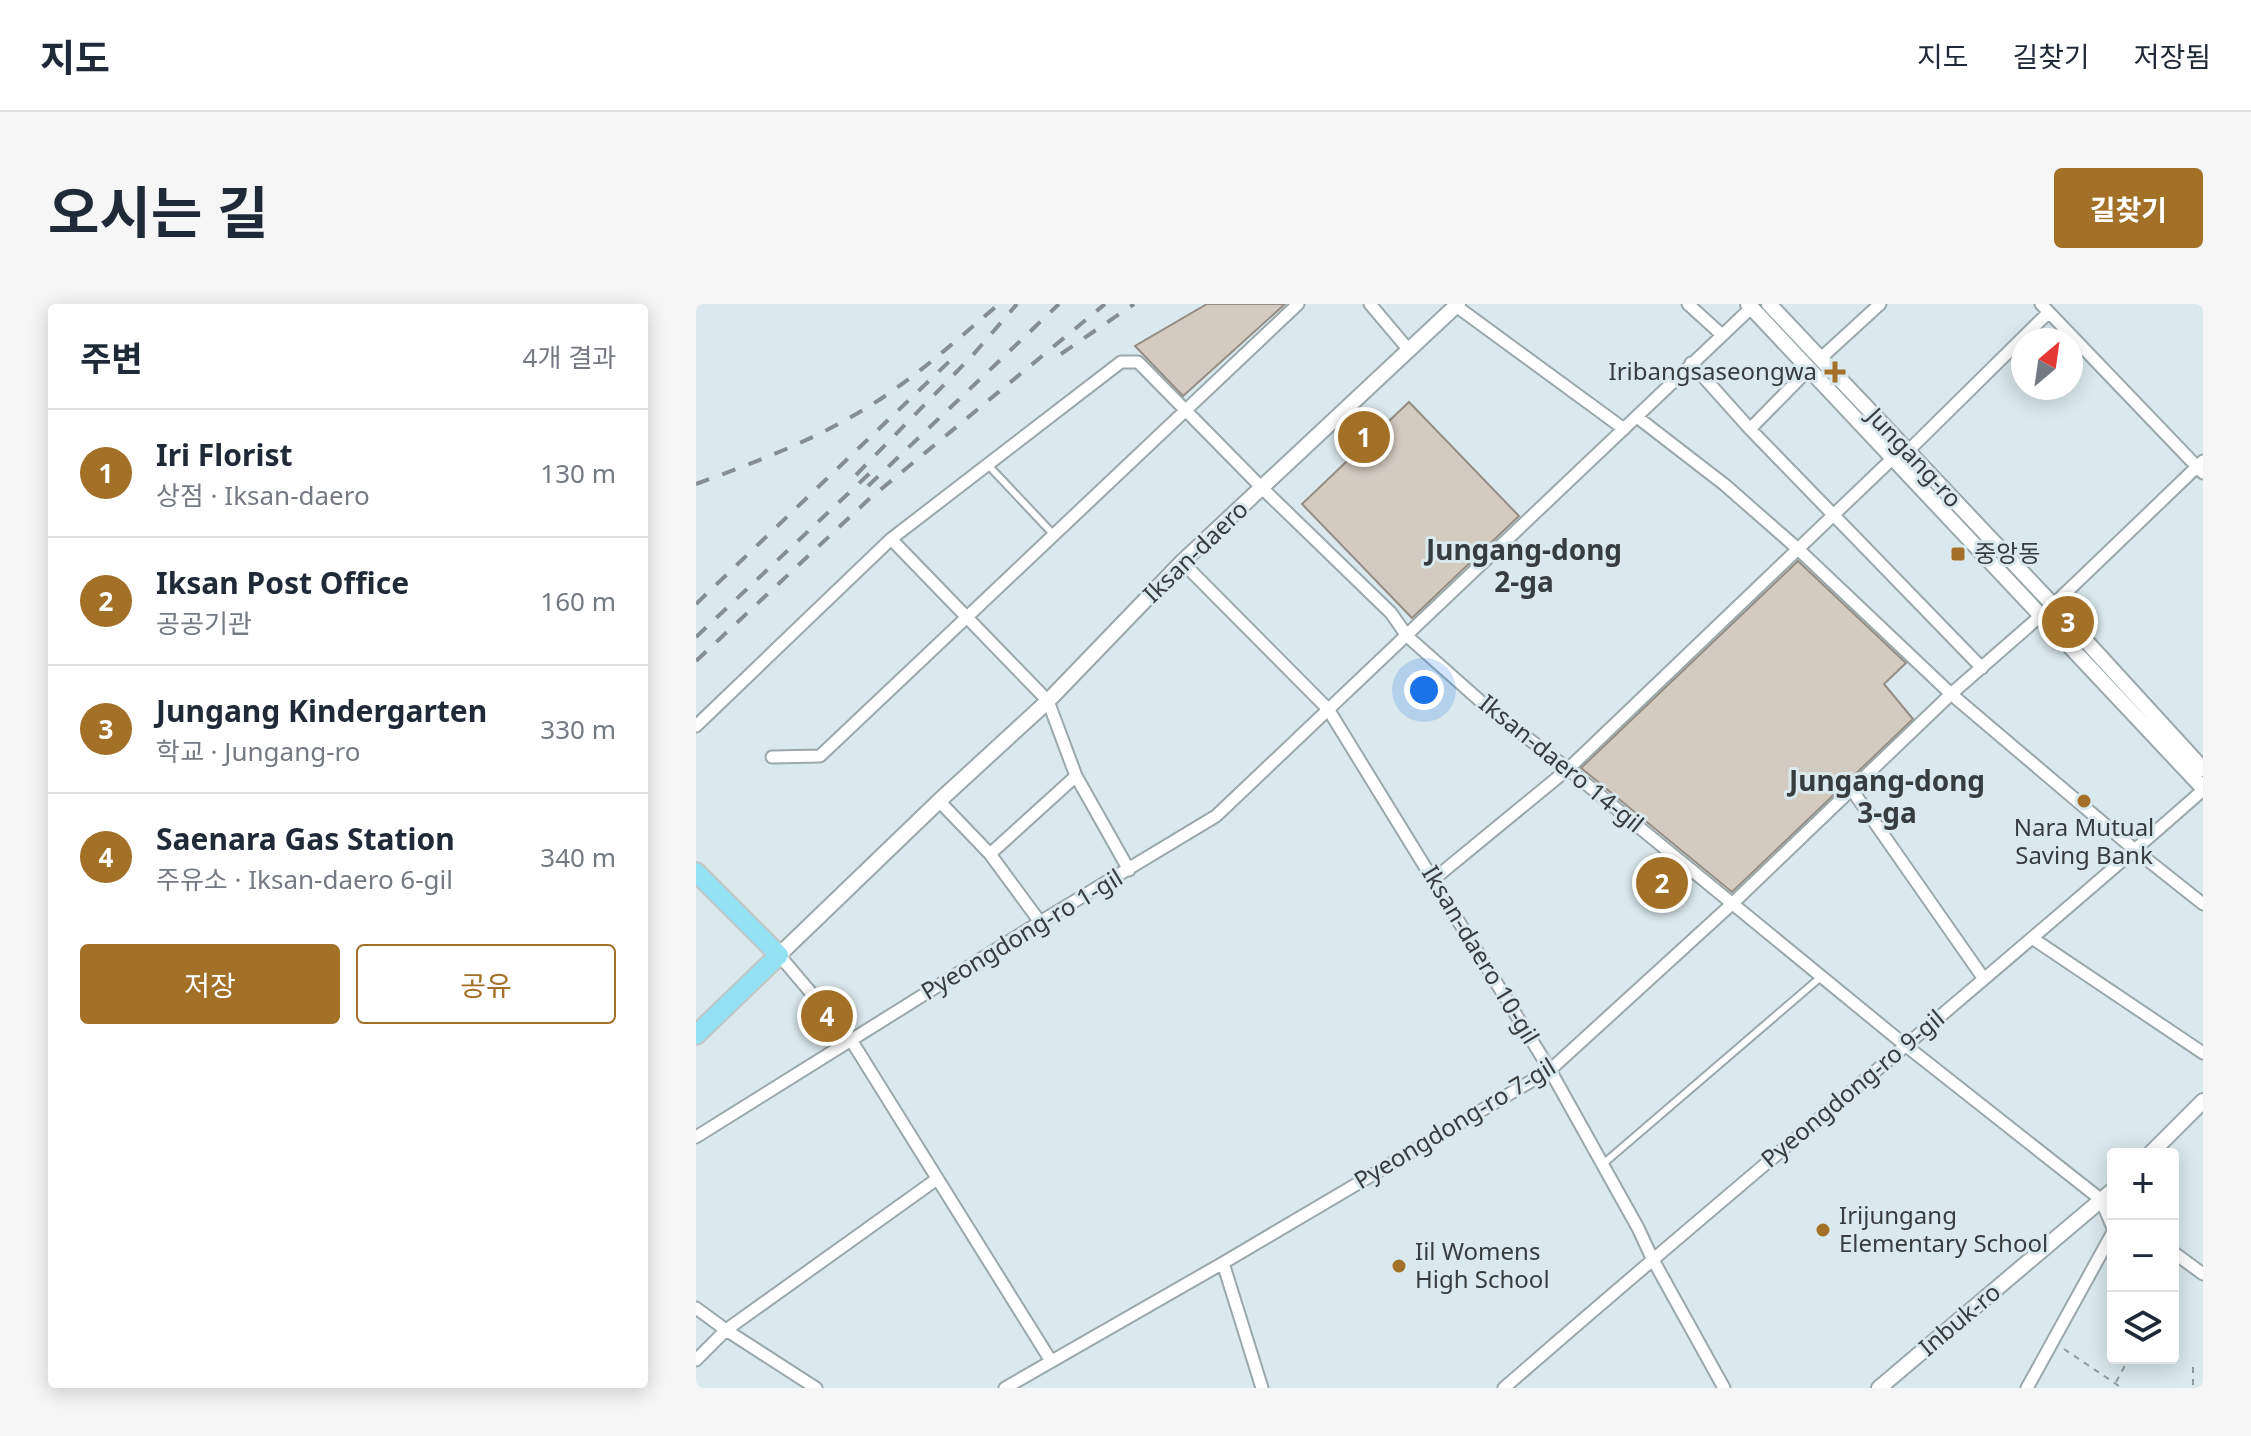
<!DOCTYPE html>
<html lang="ko">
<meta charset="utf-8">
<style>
body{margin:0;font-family:"Noto Sans","Noto Sans KR",sans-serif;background:#f6f6f7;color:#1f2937}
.controls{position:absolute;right:24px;bottom:24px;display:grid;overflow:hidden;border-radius:8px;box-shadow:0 4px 20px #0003}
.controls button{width:72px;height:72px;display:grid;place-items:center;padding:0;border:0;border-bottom:2px solid #e0e1e3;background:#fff;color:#1f2937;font:40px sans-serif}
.compass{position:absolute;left:1315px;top:24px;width:72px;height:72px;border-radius:50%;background:#fff;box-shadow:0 4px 20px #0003;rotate:29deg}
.you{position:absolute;left:728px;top:386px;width:28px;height:28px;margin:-20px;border:6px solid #fff;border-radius:50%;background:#1a73e8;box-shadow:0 0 0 12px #1a73e833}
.badge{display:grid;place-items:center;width:52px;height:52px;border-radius:50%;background:#a37027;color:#fff;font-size:26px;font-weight:700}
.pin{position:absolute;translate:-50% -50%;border:4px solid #fff;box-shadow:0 2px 8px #0006}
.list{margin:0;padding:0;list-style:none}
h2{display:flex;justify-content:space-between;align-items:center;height:104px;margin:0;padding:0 32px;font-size:34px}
h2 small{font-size:26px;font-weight:400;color:#747a83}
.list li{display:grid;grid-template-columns:52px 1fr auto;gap:24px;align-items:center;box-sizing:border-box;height:128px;padding:0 32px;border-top:2px solid #e0e1e3}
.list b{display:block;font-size:30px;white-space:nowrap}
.list p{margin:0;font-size:26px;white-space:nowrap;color:#747a83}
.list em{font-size:26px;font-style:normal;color:#747a83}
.actions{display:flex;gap:16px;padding:24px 32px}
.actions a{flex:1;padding:18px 0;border:2px solid #a37027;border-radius:8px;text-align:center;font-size:28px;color:#a37027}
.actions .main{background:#a37027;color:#fff}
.icon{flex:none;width:44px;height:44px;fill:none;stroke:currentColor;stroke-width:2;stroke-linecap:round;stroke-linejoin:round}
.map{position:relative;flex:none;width:1507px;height:1084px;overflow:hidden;border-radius:8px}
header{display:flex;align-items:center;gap:48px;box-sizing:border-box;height:112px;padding:0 40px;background:#fff;border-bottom:2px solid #e0e1e3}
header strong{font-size:38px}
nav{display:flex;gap:44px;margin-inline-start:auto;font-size:28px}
.intro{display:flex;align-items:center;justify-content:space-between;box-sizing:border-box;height:192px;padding:0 48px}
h1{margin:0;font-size:56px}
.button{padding:20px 36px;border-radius:8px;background:#a37027;color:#fff;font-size:28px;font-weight:700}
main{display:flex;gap:48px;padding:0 48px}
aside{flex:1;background:#fff;border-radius:8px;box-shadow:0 4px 20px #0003}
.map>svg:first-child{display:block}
.building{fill:#d3cac0;stroke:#958d83;stroke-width:2}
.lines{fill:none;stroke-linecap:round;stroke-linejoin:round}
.service-casing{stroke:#9aa8ac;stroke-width:10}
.minor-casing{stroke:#9aa8ac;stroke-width:15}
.tertiary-casing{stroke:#9aa8ac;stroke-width:18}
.primary-casing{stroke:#c3c5c5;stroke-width:22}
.path{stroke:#8f9a9c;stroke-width:2;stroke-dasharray:6 6;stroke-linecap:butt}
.service{stroke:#fff;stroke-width:6}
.minor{stroke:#fff;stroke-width:11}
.tertiary{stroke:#fff;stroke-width:14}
.primary{stroke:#92e2f4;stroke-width:18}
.rail{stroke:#858f92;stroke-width:4;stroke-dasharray:14 14;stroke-linecap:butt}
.poi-dot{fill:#a37027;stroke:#dae9ed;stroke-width:3}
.labels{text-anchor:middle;stroke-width:6;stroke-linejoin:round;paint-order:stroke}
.poi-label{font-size:24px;fill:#373d3e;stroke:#dae9ed;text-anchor:start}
.street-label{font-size:24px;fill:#373d3e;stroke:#dae9ed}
.quarter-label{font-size:28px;font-weight:bold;fill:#373d3e;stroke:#dae9ed}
</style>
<header>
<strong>지도</strong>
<nav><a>지도</a><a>길찾기</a><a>저장됨</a></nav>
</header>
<div class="intro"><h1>오시는 길</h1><a class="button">길찾기</a></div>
<main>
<aside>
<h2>주변<small>4개 결과</small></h2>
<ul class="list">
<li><span class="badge">1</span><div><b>Iri Florist</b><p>상점 · Iksan-daero</p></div><em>130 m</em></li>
<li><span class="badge">2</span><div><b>Iksan Post Office</b><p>공공기관</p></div><em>160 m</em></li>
<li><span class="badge">3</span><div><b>Jungang Kindergarten</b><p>학교 · Jungang-ro</p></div><em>330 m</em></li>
<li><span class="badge">4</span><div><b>Saenara Gas Station</b><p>주유소 · Iksan-daero 6-gil</p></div><em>340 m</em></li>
</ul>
<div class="actions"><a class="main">저장</a><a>공유</a></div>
</aside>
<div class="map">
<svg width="1507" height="1084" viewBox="0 0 1507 1084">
<rect width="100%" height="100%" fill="#dae9ed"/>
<path class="building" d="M511 0H589L487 92 439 42Z
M713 98 823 212 716 314 606 200Z
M1102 257 1210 359 1188 380 1217 415 1036 588 885 464Z"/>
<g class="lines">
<defs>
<path id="service" d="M292 161 358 231
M907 860 1126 672"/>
<path id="minor" d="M674 0 712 45
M992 0 1026 31
M1345 0 1507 169
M760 2 928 125
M1125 54 1184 0
M995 59 1054 125 1286 364
M941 113 1029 181 1102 245 1255 390 1439 546 1507 600
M1054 125 1114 64
M1211 148 1353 8
M195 235 352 397 380 472 433 566
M486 258 632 405 854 766 942 924 956 954 1028 1084
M0 422 195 235 425 58H442L567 185 695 309 711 332 791 403 872 465 1209 741 1417 905
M76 453 124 452 602 0
M1156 486 1288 675
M243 497 294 550 344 618
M294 550 380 472
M738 575 872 465 1197 154
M1336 634 1507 749
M83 651 155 736 355 1057
M0 833 344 618 520 512 1056 3
M1406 898 1417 924
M1477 948 1507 970
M527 959 566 1084
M0 1004 30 1026 120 1084
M0 1056 30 1026 241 875
M309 1084 527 959 854 766 1037 599 1255 390 1357 301 1507 157
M808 1084C1039 882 1277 689 1507 486
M1331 1084 1417 928"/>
<path id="tertiary" d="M1052 0 1507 484
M1073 0 1357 301 1507 465
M83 651 243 497 352 397 486 258 762 0
M1454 850 1507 797
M1183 1084 1417 886"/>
<path id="primary" d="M0 568 83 651 0 731"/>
</defs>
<use href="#service" class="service-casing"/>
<use href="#minor" class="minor-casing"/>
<use href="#tertiary" class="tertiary-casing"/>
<use href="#primary" class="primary-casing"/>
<path class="path" d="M1368 1045 1426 1084
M1497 1063V1084
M1420 1078 1433 1054"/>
<use href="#service" class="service"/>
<use href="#minor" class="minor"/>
<use href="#tertiary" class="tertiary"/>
<use href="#primary" class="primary"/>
<path class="rail" d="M365 50 438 0
M160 171 276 52 321 0
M0 180C63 157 127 133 183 96 226 68 264 33 303 0
M172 182 363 0
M0 300 260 51
M0 333 175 168
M0 357 172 196 409 0"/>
</g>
<g class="poi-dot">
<path d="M1135 56h8v8h8v8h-8v8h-8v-8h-8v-8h8z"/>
<rect x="1254" y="242" width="16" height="16" rx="4"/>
<circle cx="1388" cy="497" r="8"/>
<circle cx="1127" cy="926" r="8"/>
<circle cx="703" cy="962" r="8"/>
</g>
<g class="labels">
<g class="poi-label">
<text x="1121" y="76" text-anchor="end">Iribangsaseongwa</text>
<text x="1278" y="258">중앙동</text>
<text x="1388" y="532" text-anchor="middle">Nara Mutual<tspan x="1388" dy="28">Saving Bank</tspan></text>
<text x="1143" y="920">Irijungang<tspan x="1143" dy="28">Elementary School</tspan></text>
<text x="719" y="956">Iil Womens<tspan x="719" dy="28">High School</tspan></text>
</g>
<g class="street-label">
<text transform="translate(1218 154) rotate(47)" y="8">Jungang-ro</text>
<text transform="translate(500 248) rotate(-44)" y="8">Iksan-daero</text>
<text transform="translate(865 460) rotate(39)" y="8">Iksan-daero 14-gil</text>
<text transform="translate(326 631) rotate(-31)" y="8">Pyeongdong-ro 1-gil</text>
<text transform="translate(784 651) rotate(59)" y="8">Iksan-daero 10-gil</text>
<text transform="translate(1157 785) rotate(-40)" y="8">Pyeongdong-ro 9-gil</text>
<text transform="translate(759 820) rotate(-31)" y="8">Pyeongdong-ro 7-gil</text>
<text transform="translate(1264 1016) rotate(-40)" y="8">Inbuk-ro</text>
</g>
<g class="quarter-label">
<text x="828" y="256">Jungang-dong<tspan x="828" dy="32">2-ga</tspan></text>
<text x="1191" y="487">Jungang-dong<tspan x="1191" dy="32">3-ga</tspan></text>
</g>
</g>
</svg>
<div class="controls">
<button>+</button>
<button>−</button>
<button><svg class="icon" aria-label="layers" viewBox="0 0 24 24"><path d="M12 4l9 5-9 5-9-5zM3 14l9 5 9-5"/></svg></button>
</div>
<svg class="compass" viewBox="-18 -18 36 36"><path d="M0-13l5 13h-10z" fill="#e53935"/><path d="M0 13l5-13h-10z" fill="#747a83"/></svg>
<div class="you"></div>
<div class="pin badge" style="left:668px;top:133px">1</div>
<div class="pin badge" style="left:966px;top:579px">2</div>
<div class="pin badge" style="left:1372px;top:318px">3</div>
<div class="pin badge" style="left:131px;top:712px">4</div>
</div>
</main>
